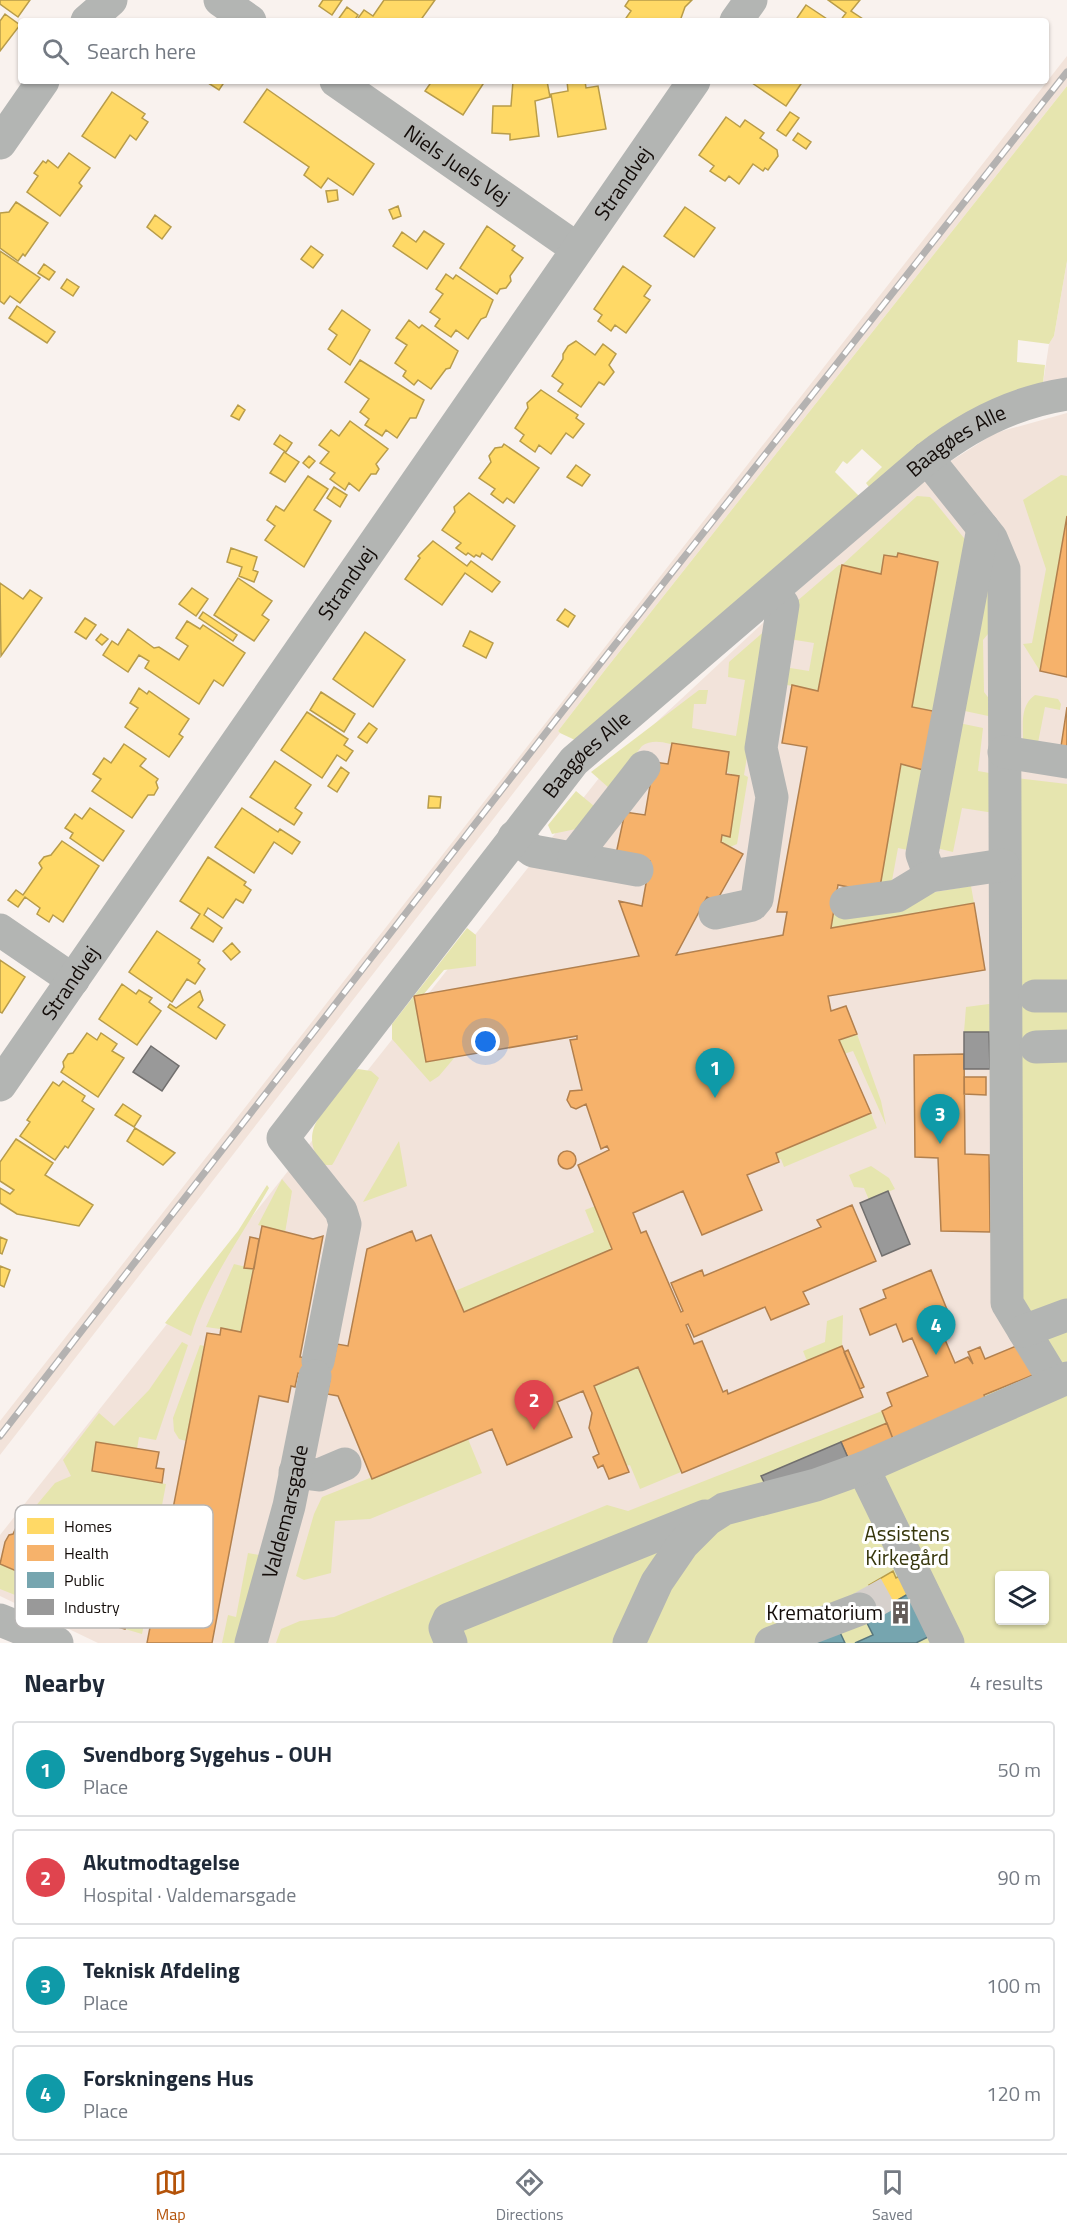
<!DOCTYPE html>
<meta charset="utf-8">
<style>
body{margin:0;font-family:"Titillium Web",sans-serif;background:#f2f2f3;color:#1f2937}
.controls{position:absolute;right:18px;bottom:18px;display:grid;overflow:hidden;border-radius:6px;box-shadow:0 2px 4px #0004}
.controls button{width:54px;height:54px;display:grid;place-items:center;padding:0;border:0;border-bottom:2px solid #e0e1e3;background:#fff;color:#1f2937;font:30px sans-serif}
.you{position:absolute;left:486px;top:1042px;width:21px;height:21px;margin:-15px;border:4px solid #fff;border-radius:50%;background:#1a73e8;box-shadow:0 0 0 9px #1a73e833}
.badge{display:grid;place-items:center;width:39px;height:39px;border-radius:50%;background:#b45309;color:#fff;font-size:20px;font-weight:700}
.pin{position:absolute;translate:-50% -50px;filter:drop-shadow(0 2px 3px #0008)}
.pin::after{content:'';position:absolute;top:32px;width:21px;height:18px;background:inherit;clip-path:polygon(0 0,100% 0,50% 100%)}
.list{margin:0;padding:0;list-style:none}
h2{display:flex;justify-content:space-between;align-items:center;height:78px;margin:0;padding:0 24px;font-size:26px}
h2 small{font-size:20px;font-weight:400;color:#747a83}
.list li{display:grid;grid-template-columns:39px 1fr auto;gap:18px;align-items:center;box-sizing:border-box;height:96px;margin:0 12px 12px;padding:0 12px;border:2px solid #e0e1e3;border-radius:6px}
.list b{display:block;font-size:22px;white-space:nowrap}
.list p{margin:0;font-size:20px;white-space:nowrap;color:#747a83}
.list em{font-size:20px;font-style:normal;color:#747a83}
.icon{flex:none;width:33px;height:33px;fill:none;stroke:currentColor;stroke-width:2;stroke-linecap:round;stroke-linejoin:round}
.map{position:relative;flex:none;width:1067px;height:1643px;overflow:hidden}
.search{position:absolute;background:#fff;box-shadow:0 2px 4px #0004;left:18px;right:18px;top:18px;height:66px;display:flex;align-items:center;gap:15px;box-sizing:border-box;padding:0 21px;border-radius:6px;color:#747a83;font-size:22px}
.sheet{height:510px;background:#fff}
nav{display:flex;justify-content:space-around;align-items:center;box-sizing:border-box;height:84px;border-top:2px solid #e0e1e3;background:#fff;font-size:16px;color:#747a83}
nav a{display:grid;justify-items:center;gap:3px}
nav .on{color:#b45309}
.map>svg:first-child{display:block}
.built{fill:#f2e3da}
.green{fill:#e6e5af;fill-rule:evenodd}
.homes{fill:#ffd966;stroke:#b89c4a;stroke-width:1.5}
.health{fill:#f6b26b;stroke:#b2804e;stroke-width:1.5}
.public{fill:#76a5af;stroke:#58777d;stroke-width:1.5}
.industry{fill:#999;stroke:#716f6e;stroke-width:1.5}
.lines{fill:none;stroke-linecap:round;stroke-linejoin:round}
.minor-tunnel{stroke:#d6d0cc;stroke-width:33;stroke-dasharray:33 16;stroke-linecap:butt}
.minor{stroke:#b3b5b3;stroke-width:33}
.rail-casing{stroke:#b4b2b1;stroke-width:7}
.rail{stroke:#fff;stroke-width:4.5;stroke-dasharray:14;stroke-linecap:butt}
.labels{text-anchor:middle;stroke-width:6;stroke-linejoin:round;paint-order:stroke}
.street-label{font-size:21px;fill:#130c09;stroke:#fff}
.park-label{font-size:21px;fill:#37370d;stroke:#fff}
.poi-label{font-size:21px;fill:#130c09;stroke:#fff;text-anchor:end}
.key{fill:#fff;stroke:#b8b6b5;stroke-width:1.5}
.key-label{font-size:16px;fill:#130c09}
</style>
<div class="map">
<svg width="1067" height="1643" viewBox="0 0 1067 1643">
<rect width="100%" height="100%" fill="#f9f2ee"/>
<path class="built" d="M1067 56V86L605 670 558 731 560 733 0 1455V1421Z
M1067 261V379L1043 383 1049 344 1054 336Z
M1067 413V1385L370 1643H98L0 1596V1535L607 768 907 489 995 433Z"/>
<path class="green" d="M1067 86V261L1054 336 1049 344 1018 340 1017 362 1045 365 1043 383 869 487 866 483 882 467 862 449 847 464 843 461 835 472 859 496 575 740 560 733 558 731 605 670Z
M1061 475 1067 476V516L1040 671 1023 644 1032 643 1046 569 1023 500Z
M917 496 930 497 934 501 968 543 938 712 912 707 938 563 898 553 897 557 884 555 881 574 842 565 818 691 782 684 784 667 809 671 814 643 789 639 796 602 839 565H842Z
M987 567 993 628 983 640 984 692 994 705 993 717 960 710Z
M768 628 744 775 748 777 737 844 730 847 721 842 722 835 730 837 739 777C714 769 666 729 642 746L609 788 591 772 699 690H708L706 704H694L692 728 736 736 745 680 728 677 729 662Z
M1035 695 1058 699 1061 704 1060 710 1045 707 1037 748 1023 740C1023 725 1020 705 1035 695Z
M954 722 983 728 978 771 995 774 994 813 962 808 953 852 932 847Z
M901 764 927 771 912 851 898 848 891 886 880 884Z
M1016 778 1067 784V1643H276L281 1629 300 1621 334 1617 607 1505 628 1511 882 1411 887 1423 762 1476 1033 1375 1021 1344ZM1000 1576H1044V1620H1000Z
M576 791 594 806 576 829 552 834 548 825Z
M971 886 974 903 831 928 833 915 917 901 935 892Z
M467 928 476 935V966L444 970 423 995 414 997 426 1062 455 1057 439 1076 430 1082 392 1039V1024Z
M989 1004 993 1005 996 1033 964 1032 966 1007Z
M857 1034 881 1101 886 1125 853 1051 844 1054 839 1040Z
M358 1069 371 1071 379 1078 334 1162 332 1165H322C301 1135 317 1119 336 1094 343 1086 349 1074 358 1069Z
M871 1113 877 1128 784 1167 781 1159 778 1160 776 1153Z
M399 1141 407 1186 363 1202Z
M871 1166 889 1178 895 1189 869 1200 864 1188 854 1187 849 1175Z
M282 1179 292 1191 285 1233 258 1225Z
M267 1185 269 1188C241 1237 207 1282 191 1336L165 1323 238 1231Z
M595 1206 612 1249 464 1312 455 1291 594 1232 585 1210Z
M234 1264 254 1269 241 1332 206 1327Z
M843 1315 842 1346 807 1361 803 1351 825 1342 827 1321Z
M182 1342 188 1345 156 1440 139 1437 137 1449 96 1443 92 1471 166 1484 154 1548 159 1550 142 1634 125 1629 136 1588 129 1585 135 1565 121 1560 122 1558 129 1559 132 1550 99 1540 92 1541V1538L62 1525 60 1529 41 1521 38 1526 24 1520 55 1483 71 1476 63 1460 99 1413 114 1426 149 1390Z
M200 1345 204 1346 186 1441 179 1439 174 1431 173 1418Z
M638 1367 681 1472 640 1489 630 1465 626 1466 594 1386Z
M468 1439 482 1473 370 1519 335 1521 331 1573 304 1580 296 1576 314 1514 322 1497Z
M248 1553 259 1555 235 1643H222L228 1615 236 1617Z
M0 1564 56 1588 48 1608 0 1589Z"/>
<path class="homes" d="M0 0H30L18 17 0 4Z
M323 0H342L332 15 319 6Z
M384 0H435L420 21H356L364 10 373 16Z
M629 0H692L685 7 680 21H624L631 11 625 6Z
M828 0H860L851 11 866 21H840L846 13Z
M806 5 830 21H795Z
M347 7 358 15 354 21H337Z
M5 14 20 25 0 51V21Z
M205 81H225L219 90Z
M432 81H485L463 115 425 91Z
M513 81H547L550 97 535 101 539 136 510 140V134L492 133 493 106H511Z
M567 81H585L586 88 598 86 606 129 558 137 551 94 568 91Z
M754 81H803L786 106 752 83Z
M267 89 374 164 353 195 328 178 321 188 304 175 309 167 244 122Z
M112 92 145 114 142 118 148 122 136 140 130 135 115 158 82 136Z
M790 112 799 118 786 136 777 130Z
M726 117 740 127 745 120 764 133 760 138 777 150 778 156 768 170 765 168 763 171 753 164 739 184 729 176 725 181 710 171 714 166 699 155Z
M798 133 811 142 806 149 793 140Z
M69 153 90 168 79 183 82 186 60 216 27 192 38 176 34 173 43 161 46 163 48 160 58 168Z
M337 190 338 200 328 202 326 191Z
M16 202 48 223 25 256 23 254 18 261 0 248V213L9 212Z
M398 206 401 216 393 219 389 210Z
M685 207 715 228 694 257 664 236Z
M155 215 171 227 162 239 147 227Z
M487 226 515 246 512 250 523 258 510 276 511 281 506 288 500 289 497 294 460 268Z
M424 231 444 244 427 269 393 246 402 232 416 242Z
M311 246 323 255 313 268 301 259Z
M0 251 40 278 20 303 10 296 4 304 0 301Z
M44 264 55 272 49 280 38 273Z
M623 266 651 286 644 296 650 300 626 333 615 325 611 331 598 321 602 315 594 309Z
M446 274 453 279 456 275 493 300 486 317 481 319 468 339 456 330 451 337 435 326 440 319 430 312 443 294 436 289Z
M67 279 79 287 73 296 61 288Z
M17 306 55 332 47 343 9 318Z
M342 310 370 330 350 365 328 349 337 335 329 329Z
M409 320 419 328 422 325 458 351 450 368 446 369 431 389 418 380 414 385 403 376 406 371 395 363 407 345 396 338Z
M576 341 595 355 603 344 616 354 609 365 614 372 604 385 599 382 581 407 558 391 563 384 552 376 563 359V354L568 346Z
M360 360 424 400 416 418H410L397 438 386 430 382 436 365 425 369 419 360 412 369 399 345 382Z
M541 390 578 415 576 418 584 424 573 438 566 433 551 454 539 445 535 452 520 441 524 435 515 428 528 408 527 403Z
M238 405 245 410 239 420 231 416Z
M350 421 388 449 376 464 379 469 376 474H371L359 491 349 483 345 490 330 479 335 473 320 463 329 452 319 445 331 430 339 436Z
M280 435 292 443 286 452 274 444Z
M504 444 539 468 514 503 507 498 503 503 491 494 495 489 479 478 491 462 489 456 495 448 502 447Z
M284 452 299 462 285 482 270 473Z
M309 456 315 461 309 468 303 463Z
M576 465 590 475 582 486 567 477Z
M308 476 328 489 314 510 331 521 304 567 265 540 275 526 267 520 276 506 284 511Z
M334 487 347 495 340 507 327 498Z
M469 493 515 526 492 560 482 553 480 557 476 555 474 557 468 553 466 555 456 548 461 543 442 530 455 512 454 507Z
M433 541 467 566 471 561 500 582 492 592 465 573 442 605 405 579 420 558 418 556Z
M231 548 257 557 253 570 258 572 254 582 239 576 242 567 227 562Z
M238 578 272 601 262 615 269 620 254 641 214 615Z
M0 583 23 599 30 590 42 598 1 656Z
M192 588 208 599 196 616 179 604Z
M565 609 575 616 568 627 557 620Z
M203 612 237 635 233 641 199 618Z
M85 618 96 625 86 639 75 632Z
M187 621 200 629 203 625 245 653 223 686 214 680 199 704 145 668 149 661 139 655 128 672 103 655 112 641 118 645 128 629 154 648 159 647 179 660 188 646 176 638Z
M470 631 493 643 486 658 463 646Z
M365 632 405 660 373 707 333 679Z
M101 634 108 639 102 645 96 640Z
M139 688 147 694 149 691 189 719 179 734 183 737 169 757 125 727 138 708 130 703Z
M321 692 355 714 344 732 310 710Z
M307 712 348 739 344 745 353 751 346 761 337 755 322 778 281 750Z
M369 723 377 729 367 743 358 737Z
M124 744 146 759 140 766 158 779 156 782 158 788 154 795H148L132 818 92 791 101 779 93 774 104 758 111 763Z
M275 761 311 785 295 808 302 813 294 825 250 797Z
M341 767 349 773 337 792 328 786Z
M429 796 441 797 440 808H428Z
M90 808 124 831 103 861 70 838 73 833 65 828 75 814 82 819Z
M242 808 278 832 280 829 300 842 292 854 274 842 254 873 215 847Z
M62 841 99 866 63 922 53 915 49 922 37 914 40 908 25 897 18 907 8 900 16 890 23 895 42 868 39 863 44 857 51 855Z
M208 857 246 882 244 885 251 890 243 903 236 899 223 918 208 908 204 915 222 928 213 942 191 928 200 914 180 901Z
M157 931 200 960 198 963 205 969 195 984 187 979 172 1002 129 972Z
M232 943 240 952 231 960 223 951Z
M0 960 25 977 2 1013 0 1012Z
M122 984 136 994 139 990 152 998 149 1002 161 1011 137 1045 99 1019Z
M200 991 203 1000 198 1007 225 1025 216 1039 168 1007 170 1004 176 1008Z
M87 1033 97 1040 101 1033 117 1044 112 1051 124 1058 98 1097 61 1072 64 1067 63 1062 68 1054 73 1053Z
M63 1081 85 1096 82 1101 94 1109 68 1148 65 1146 55 1160 20 1136 30 1122 27 1120 53 1082 59 1086Z
M123 1104 141 1116 134 1127 115 1115Z
M135 1128 175 1153 163 1165 127 1141Z
M16 1139 53 1163 45 1175 93 1205 79 1226 17 1214 0 1203V1188L10 1194 14 1190 0 1181V1162Z
M0 1237 7 1240 2 1254 0 1253Z
M0 1266 10 1270 4 1287 0 1285Z
M893 1571 896 1578 901 1575 910 1593 865 1619 856 1603 873 1593 869 1585Z"/>
<path class="health" d="M1067 516V677L1040 671Z
M898 553 938 562 912 707 938 712 927 771 901 764 879 893 838 885 831 928 974 903 985 970 828 996 831 1011 846 1006 857 1034 839 1040 871 1113 776 1153 779 1162 747 1175 762 1210 702 1235 683 1191 633 1213 641 1233 646 1231 681 1312 683 1311 671 1283 702 1270 704 1276 821 1227 817 1220 852 1205 876 1261 803 1292 809 1304 771 1320 765 1307 694 1337 688 1324 686 1325 694 1344 702 1341 723 1392 727 1390 728 1394 842 1346 863 1397 682 1473 638 1367 594 1386 629 1472 609 1479 603 1465 598 1468 593 1457 599 1454 589 1428 592 1413 583 1391 557 1402 572 1437 507 1465 492 1429 372 1479 338 1396 327 1394 330 1379 298 1373 295 1387 291 1386 288 1402 259 1396 212 1643H147L207 1333 220 1335 221 1328 241 1332 262 1226 313 1239 323 1236 300 1357 333 1363 337 1344 348 1346 367 1249 412 1231 416 1241 431 1235 464 1312 612 1249 578 1165 609 1150 607 1146 601 1149 586 1104 576 1109 571 1107 567 1100 570 1091 582 1090 570 1040 577 1039V1036L426 1062 414 996 639 956 619 901 642 906 650 861 616 854 625 812 645 815 654 762 668 764 672 743 729 752 726 774 739 776 730 837 722 835 721 842 743 854 716 902 707 897 676 955 783 935 787 912H777L807 747 782 743 792 685 818 691 842 565 881 574 884 555 897 557Z
M1067 707V754L1060 753Z
M964 1054 965 1154 989 1155 990 1232 941 1231 938 1158 915 1157 914 1055Z
M964 1077H986V1095L964 1094Z
M558 1160a9 9 0 1 1 18 0a9 9 0 1 1-18 0Z
M250 1237 259 1239 254 1269 244 1268Z
M931 1270 952 1322 944 1326 947 1333 943 1335 955 1363 968 1357 973 1364 968 1352 980 1347 985 1359 1021 1344 1033 1375 984 1395 986 1401 893 1439 882 1411 892 1406 887 1393 928 1376 912 1338 903 1342 896 1324 870 1335 860 1309 886 1298 883 1290Z
M848 1350 864 1387 860 1389 844 1352Z
M887 1423 893 1439 851 1465 841 1442Z
M96 1442 159 1452 156 1468 164 1469 162 1483 92 1471Z
M20 1519 38 1526 40 1520 60 1529 57 1535 76 1543 56 1588 0 1564 5 1542 9 1535 13 1534Z
M95 1553 135 1564 129 1585 136 1588 125 1629 69 1613 82 1572 88 1573Z"/>
<path class="public" d="M908 1594 934 1634 916 1643H855L873 1635 865 1619Z
M836 1624 845 1643H793Z"/>
<path class="industry" d="M964 1032H989L990 1069H964Z
M151 1046 179 1066 162 1091 133 1072Z
M888 1191 910 1244 882 1256 860 1203Z
M841 1442 849 1460 766 1486 761 1476Z"/>
<g class="lines">
<path class="minor-tunnel" d="M860 1609 905 1584"/>
<g class="minor">
<path d="M220 0 250 21"/>
<path d="M87 21 111 0"/>
<path d="M736 21 751 0"/>
<path id="s1" d="M336 81 576 248"/>
<path d="M0 143 43 81"/>
<path d="M927 458 991 538 1004 569 1007 1303 1055 1382"/>
<path d="M1004 752 1067 762"/>
<path d="M514 837 533 851 637 870"/>
<path d="M574 857 644 767"/>
<path d="M930 876 922 854 983 528"/>
<path d="M846 903 897 896 930 876 1003 865"/>
<path d="M715 913 752 905 757 899 772 797 761 748 783 605 774 591"/>
<path d="M0 930 73 980"/>
<path d="M1035 996H1067"/>
<path d="M1036 1047 1067 1046"/>
<path id="s2" d="M0 1085 694 81"/>
<path d="M1024 1331 1067 1315"/>
<path id="s3" d="M318 1361 345 1224 341 1211 283 1138 574 761 927 458C969 425 1014 402 1067 394"/>
<path d="M863 1468 948 1643"/>
<path d="M295 1472 319 1475 345 1464"/>
<path d="M0 1620 57 1643"/>
<path id="s4" d="M251 1643 289 1506 315 1376"/>
<path d="M451 1643 445 1628 449 1619 705 1516"/>
<path d="M629 1643 657 1582 683 1544 707 1520 724 1509 816 1485 863 1468 1067 1378"/>
<path d="M771 1643 860 1609"/>
</g>
<defs>
<path id="rail" d="M0 1436 569 703 1067 72"/>
</defs>
<use href="#rail" class="rail-casing"/>
<use href="#rail" class="rail"/>
</g>
<defs>
<symbol id="building-bare" viewBox="-9 -9 18 18"><path d="M-4-6H4V6H1V3H-1V6H-4ZM-2.5-4.3h1.7v1.8h-1.7ZM.8-4.3h1.7v1.8H.8ZM-2.5-1h1.7V.8h-1.7ZM.8-1h1.7V.8H.8Z" fill="#645c59" stroke="#fff" stroke-width="2.5" paint-order="stroke"/></symbol>
</defs>
<g fill-rule="evenodd">
<use href="#building-bare" x="884" y="1596" width="33" height="33"/>
</g>
<g class="labels">
<g class="street-label">
<text dy="7" stroke="none"><textPath href="#s1" startOffset="147">Niels Juels Vej</textPath></text>
<text dy="7" stroke="none"><textPath href="#s2" startOffset="1096">Strandvej</textPath></text>
<text dy="7" stroke="none"><textPath href="#s3" startOffset="1222">Baagøes Alle</textPath></text>
<text dy="7" stroke="none"><textPath href="#s2" startOffset="610">Strandvej</textPath></text>
<text dy="7" stroke="none"><textPath href="#s3" startOffset="736">Baagøes Alle</textPath></text>
<text dy="7" stroke="none"><textPath href="#s2" startOffset="124">Strandvej</textPath></text>
<text dy="7" stroke="none"><textPath href="#s4" startOffset="136">Valdemarsgade</textPath></text>
</g>
<g class="park-label">
<text x="907" y="1541">Assistens<tspan x="907" dy="24">Kirkegård</tspan></text>
</g>
<g class="poi-label">
<text x="883" y="1620">Krematorium</text>
</g>
</g>
<rect x="15" y="1505" width="198" height="123" rx="9" class="key"/>
<rect x="27" y="1518" width="27" height="16" fill="#ffd966"/>
<rect x="27" y="1545" width="27" height="16" fill="#f6b26b"/>
<rect x="27" y="1572" width="27" height="16" fill="#76a5af"/>
<rect x="27" y="1599" width="27" height="16" fill="#999"/>
<g class="key-label">
<text x="64" y="1532">Homes</text>
<text x="64" y="1559">Health</text>
<text x="64" y="1586">Public</text>
<text x="64" y="1613">Industry</text>
</g>
</svg>
<div class="controls">
<button><svg class="icon" aria-label="layers" viewBox="0 0 24 24"><path d="M12 4l9 5-9 5-9-5zM3 14l9 5 9-5"/></svg></button>
</div>
<div class="you"></div>
<div class="pin badge" style="left:715px;top:1098px;background:#0f9aa8">1</div>
<div class="pin badge" style="left:534px;top:1430px;background:#e0444e">2</div>
<div class="pin badge" style="left:940px;top:1144px;background:#0f9aa8">3</div>
<div class="pin badge" style="left:936px;top:1355px;background:#0f9aa8">4</div>
<div class="search"><svg class="icon" aria-label="search" viewBox="0 0 24 24"><circle cx="10" cy="10" r="6"/><path d="M15 15l6 6"/></svg>Search here</div>
</div>
<section class="sheet">
<h2>Nearby<small>4 results</small></h2>
<ul class="list">
<li><span class="badge" style="background:#0f9aa8">1</span><div><b>Svendborg Sygehus - OUH</b><p>Place</p></div><em>50 m</em></li>
<li><span class="badge" style="background:#e0444e">2</span><div><b>Akutmodtagelse</b><p>Hospital · Valdemarsgade</p></div><em>90 m</em></li>
<li><span class="badge" style="background:#0f9aa8">3</span><div><b>Teknisk Afdeling</b><p>Place</p></div><em>100 m</em></li>
<li><span class="badge" style="background:#0f9aa8">4</span><div><b>Forskningens Hus</b><p>Place</p></div><em>120 m</em></li>
</ul>
</section>
<nav>
<a class="on"><svg class="icon" aria-label="map" viewBox="0 0 24 24"><path d="M3 6l6-2 6 2 6-2v14l-6 2-6-2-6 2zM9 4v14M15 6v14"/></svg>Map</a>
<a><svg class="icon" aria-label="directions" viewBox="0 0 24 24"><path d="M12 3l9 9-9 9-9-9zM9 14v-3h6M13 9l2 2-2 2"/></svg>Directions</a>
<a><svg class="icon" aria-label="saved" viewBox="0 0 24 24"><path d="M7 4h10v16l-5-4-5 4z"/></svg>Saved</a>
</nav>
